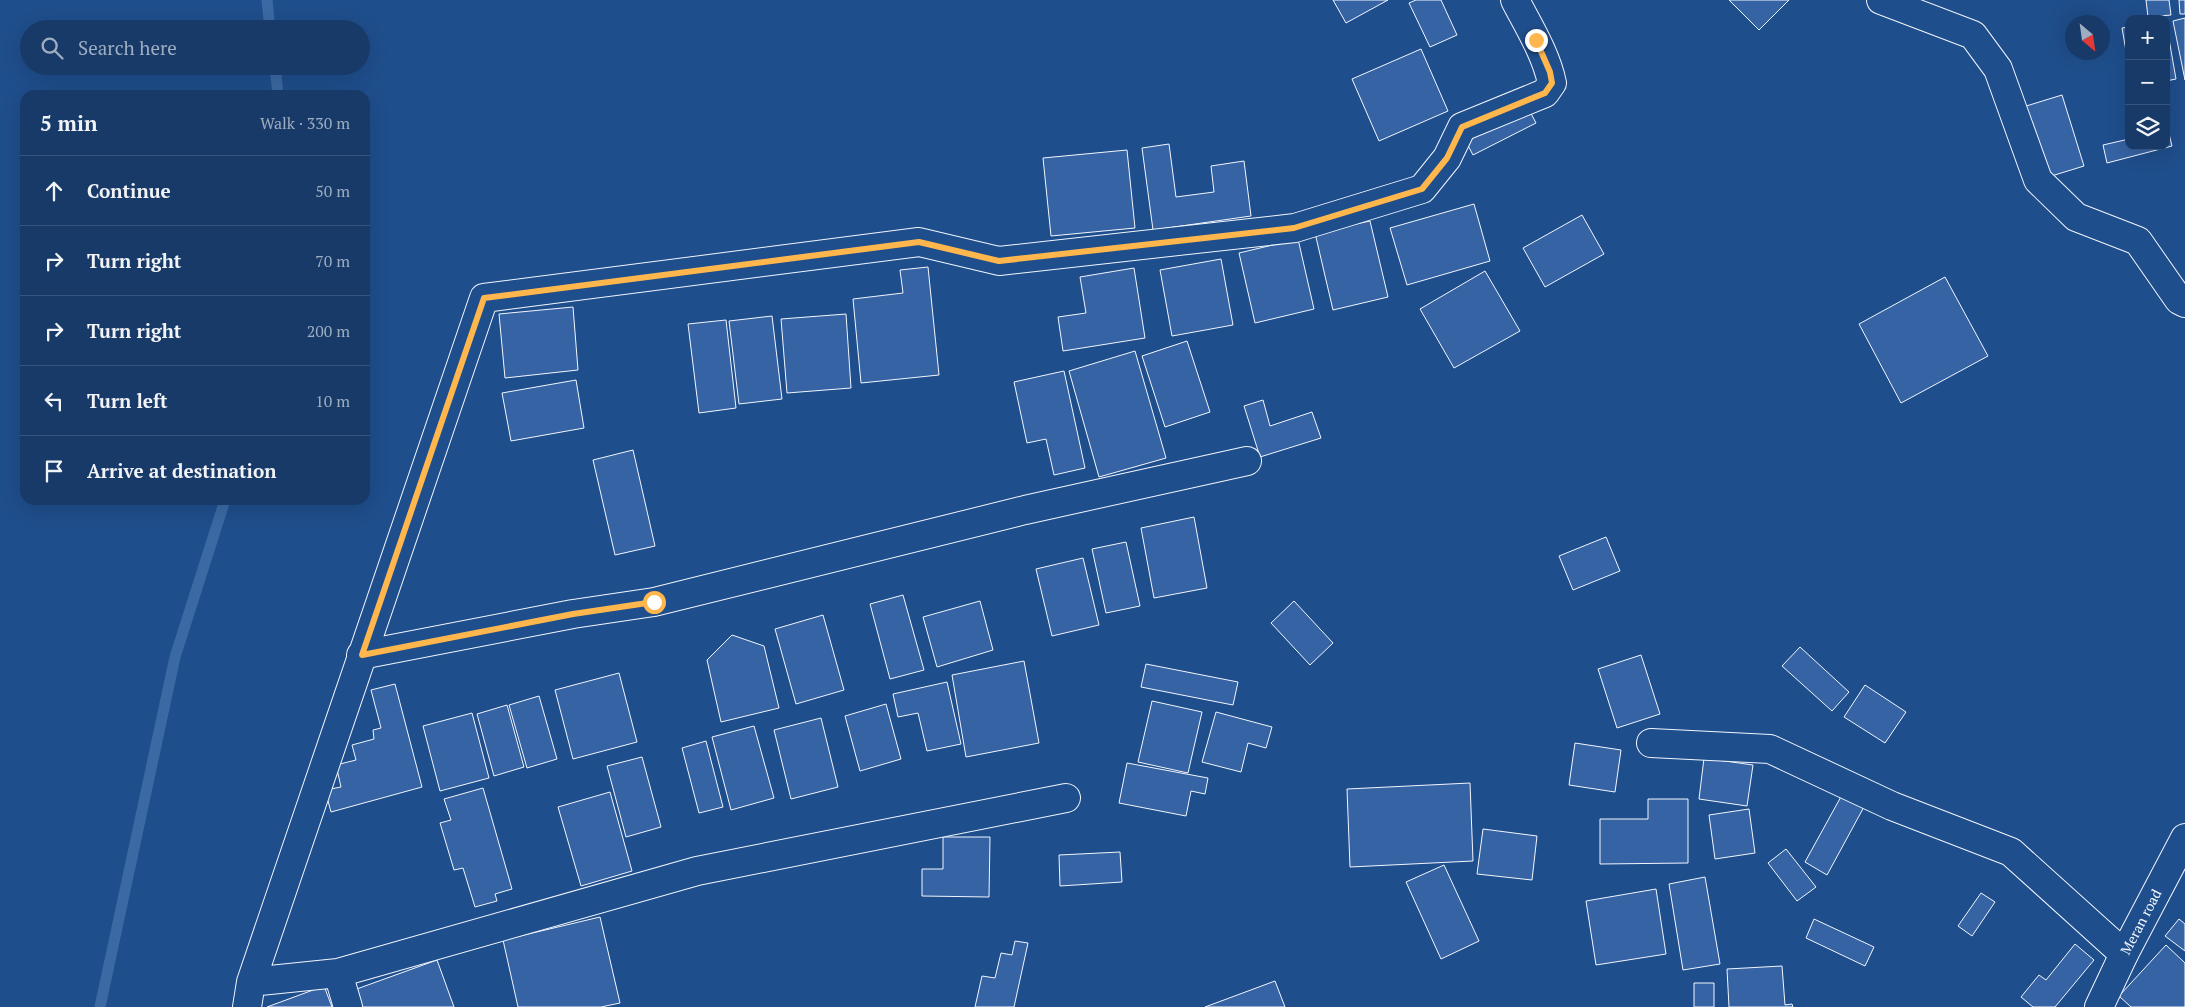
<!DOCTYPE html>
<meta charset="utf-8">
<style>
body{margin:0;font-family:"PT Serif",serif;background:#244571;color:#f1f3f6}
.controls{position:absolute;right:15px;top:15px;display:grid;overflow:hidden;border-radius:10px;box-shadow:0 5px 20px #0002}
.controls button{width:45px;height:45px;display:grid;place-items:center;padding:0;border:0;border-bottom:1px solid #36547d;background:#173a69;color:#f1f3f6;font:25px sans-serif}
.compass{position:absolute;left:2065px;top:15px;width:45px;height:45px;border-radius:50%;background:#173a69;box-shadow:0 5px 20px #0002;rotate:151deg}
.stop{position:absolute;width:15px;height:15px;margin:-11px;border:4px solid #ffb74d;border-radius:50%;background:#fff}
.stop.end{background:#ffb74d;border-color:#fff;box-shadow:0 1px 5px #0008}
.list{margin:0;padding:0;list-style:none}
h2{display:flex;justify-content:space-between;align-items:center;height:65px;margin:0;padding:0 20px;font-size:21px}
h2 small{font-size:16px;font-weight:400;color:#9eadc0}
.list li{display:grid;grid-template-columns:32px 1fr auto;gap:15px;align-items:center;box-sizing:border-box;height:70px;padding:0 20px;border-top:1px solid #36547d}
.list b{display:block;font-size:19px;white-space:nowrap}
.list em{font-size:16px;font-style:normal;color:#9eadc0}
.icon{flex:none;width:28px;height:28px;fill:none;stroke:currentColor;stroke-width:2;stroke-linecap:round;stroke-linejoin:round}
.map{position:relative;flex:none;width:2185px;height:1007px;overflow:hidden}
.search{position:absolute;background:#173a69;box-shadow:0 5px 20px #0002;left:20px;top:20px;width:350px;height:55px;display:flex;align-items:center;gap:12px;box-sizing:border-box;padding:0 18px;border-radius:28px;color:#9eadc0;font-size:19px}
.panel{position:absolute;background:#173a69;box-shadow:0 5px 20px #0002;left:20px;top:90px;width:350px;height:415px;border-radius:15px}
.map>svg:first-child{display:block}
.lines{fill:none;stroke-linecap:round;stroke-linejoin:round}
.stream{stroke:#3b69a3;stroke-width:11}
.building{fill:#3563a3;stroke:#f2f6ff}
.minor-casing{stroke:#f2f6ff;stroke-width:30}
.tertiary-casing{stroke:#f2f6ff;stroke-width:30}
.minor{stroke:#1f4e8c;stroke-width:28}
.tertiary{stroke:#1f4e8c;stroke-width:28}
.route{stroke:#ffb74d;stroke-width:6}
.labels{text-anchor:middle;stroke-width:4;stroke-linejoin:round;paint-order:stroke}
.street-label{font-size:14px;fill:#f2f6ff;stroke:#1f4e8c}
</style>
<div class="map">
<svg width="2185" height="1007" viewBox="0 0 2185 1007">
<rect width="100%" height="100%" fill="#1f4e8c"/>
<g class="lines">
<path class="stream" d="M267 0 270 29
M275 66 278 95
M100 1007 175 657 225 500"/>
</g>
<path class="building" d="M1333 0H1388L1346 23Z
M1416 0H1441L1457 35 1430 47 1409 3Z
M1729 0H1789L1759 30Z
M2146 0H2169L2171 15 2148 17Z
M2179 0H2185V14H2180Z
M2185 18V80L2173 21Z
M2166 22 2176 79 2166 81Z
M2129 27V68L2122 28Z
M1421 49 1448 111 1379 141 1352 79Z
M2062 95 2084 166 2045 178 2023 107Z
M1525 102 1536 123 1473 155 1462 134Z
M2166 122 2172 146 2107 163 2103 145 2129 139V146H2166Z
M1169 144 1176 197 1214 192 1211 166 1244 161 1251 216 1153 230 1142 148Z
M1127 150 1135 228 1051 236 1043 158Z
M1474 204 1490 261 1407 285 1390 228Z
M1582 215 1604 254 1545 287 1523 248Z
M1370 221 1388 297 1333 310 1315 233Z
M1298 239 1314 309 1255 323 1239 253Z
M1221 259 1233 325 1172 336 1160 270Z
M928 267 939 375 861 383 853 299 903 293 900 270Z
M1134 268 1145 338 1063 351 1058 317 1086 313 1080 277Z
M1485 271 1520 331 1454 368 1420 309Z
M1945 277 1988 356 1901 403 1859 324Z
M573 307 578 370 505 378 499 314Z
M846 314 851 388 787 393 781 319Z
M772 316 782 399 739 404 729 321Z
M726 320 736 408 699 413 688 324Z
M1187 341 1210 412 1165 427 1142 356Z
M1135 351 1166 458 1099 477 1069 371Z
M1064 371 1085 468 1054 475 1046 439 1027 443 1014 382Z
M576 380 584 428 511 441 502 393Z
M1263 400 1270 426 1312 412 1321 438 1260 457 1244 406Z
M633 450 655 546 615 555 593 460Z
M1194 517 1207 588 1154 598 1141 528Z
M1606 537 1620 571 1573 590 1559 556Z
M1126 542 1140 606 1106 613 1092 549Z
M1083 558 1099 625 1052 636 1036 569Z
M903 595 924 670 890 679 870 604Z
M980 601 993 650 937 667 923 617Z
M1294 601 1333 643 1310 665 1271 623Z
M823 615 844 690 796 704 775 629Z
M732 635 764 646 779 708 721 722 707 660Z
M1800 647 1849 692 1832 711 1782 666Z
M1641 655 1660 714 1617 728 1598 669Z
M1024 661 1039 743 966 757 952 675Z
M1146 664 1238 682 1233 705 1141 687Z
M619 673 637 742 573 759 555 690Z
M947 682 961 744 927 751 918 713 898 717 893 694Z
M395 684 422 787 331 812 325 790 341 787 336 765 356 760 352 745 374 739 373 730 381 728 371 690Z
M1865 685 1906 712 1885 743 1844 717Z
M539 696 557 759 527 768 509 705Z
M1152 701 1202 712 1188 773 1138 762Z
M886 704 901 759 860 771 845 716Z
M507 705 524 767 494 776 477 714Z
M1216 712 1272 727 1266 748 1248 743 1241 772 1202 762Z
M472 713 489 778 440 791 423 726Z
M821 718 838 787 791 799 774 730Z
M754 726 774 798 731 810 712 737Z
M706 741 723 807 699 813 682 748Z
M1575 743 1621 750 1615 792 1569 785Z
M642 757 661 827 626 837 607 766Z
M1704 758 1753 765 1747 806 1699 799Z
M1127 763 1208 778 1205 794 1191 791 1186 816 1119 803Z
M1470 783 1473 861 1350 867 1347 789Z
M483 788 512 889 495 894 497 901 475 907 463 868 454 870 440 823 451 820 444 799Z
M610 792 632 871 581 886 558 807Z
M1843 793 1865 805 1827 875 1805 862Z
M1648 799H1688V863L1600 864V819H1648Z
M1749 809 1755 853 1715 859 1709 815Z
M1483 829 1537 836 1532 880 1477 874Z
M943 837H990L989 897 922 896V869H943Z
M1786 849 1816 887 1797 901 1768 863Z
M1120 852 1122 882 1060 886 1059 855Z
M1444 865 1479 941 1441 959 1406 882Z
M1705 877 1720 964 1683 970 1669 884Z
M1656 889 1666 954 1596 965 1586 901Z
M1981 893 1995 902 1972 936 1958 926Z
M600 917 620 1003 601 1007H518L503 940Z
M1814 919 1874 947 1865 966 1806 938Z
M2179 919 2185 924V951L2165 936Z
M1015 941 1028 943 1014 1007H975L982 976 995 978 1001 953 1012 955Z
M2075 944 2094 960 2055 1007H2033L2021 997 2039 975 2046 980Z
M2166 945 2185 963V1007H2131L2119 996Z
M437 960 454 1007H360L354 990Z
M1782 966 1785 1005 1792 1004 1793 1007H1729L1727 969Z
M1275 981 1285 1007H1205Z
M1694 983H1714V1007H1694Z
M324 986 332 1007H267Z"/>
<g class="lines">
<defs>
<path id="minor" d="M1881 0 1973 35 1998 69 2038 180 2076 217 2138 241 2179 300 2185 303
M361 655 573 614 654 602 1025 510 1247 461
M1651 743 1770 749 1892 806 2011 852 2124 954
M338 973 348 1007
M251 982 338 973 697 871 1066 798
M247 1007 251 982 484 298 919 242 999 261 1295 228 1422 189 1447 158 1462 127 1545 93 1552 83C1546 54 1529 27 1515 0"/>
<g id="tertiary">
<path id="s1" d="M2099 1007 2124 954 2185 838"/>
</g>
</defs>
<use href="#minor" class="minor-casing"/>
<use href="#tertiary" class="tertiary-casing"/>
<use href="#minor" class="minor"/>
<use href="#tertiary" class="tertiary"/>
</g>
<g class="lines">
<path class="route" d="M654 602 573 614 362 655 484 298 919 242 999 261 1294 228 1422 189 1447 158 1462 127 1545 93 1552 83 1550 72 1536 40"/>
</g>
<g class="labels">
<g class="street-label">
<text dy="5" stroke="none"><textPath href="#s1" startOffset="95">Meran road</textPath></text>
</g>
</g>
</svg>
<div class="controls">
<button>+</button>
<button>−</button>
<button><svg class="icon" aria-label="layers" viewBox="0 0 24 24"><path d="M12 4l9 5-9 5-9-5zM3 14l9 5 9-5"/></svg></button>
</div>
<svg class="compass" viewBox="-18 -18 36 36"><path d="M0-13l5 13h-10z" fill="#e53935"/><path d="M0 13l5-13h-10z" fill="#9eadc0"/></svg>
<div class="stop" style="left:654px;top:602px"></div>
<div class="stop end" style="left:1536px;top:40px"></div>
<div class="search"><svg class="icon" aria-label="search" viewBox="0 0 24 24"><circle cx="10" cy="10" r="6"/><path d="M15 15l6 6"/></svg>Search here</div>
<section class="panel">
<h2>5 min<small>Walk · 330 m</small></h2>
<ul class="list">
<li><svg class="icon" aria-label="ahead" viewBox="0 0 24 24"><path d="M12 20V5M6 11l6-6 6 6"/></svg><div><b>Continue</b></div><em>50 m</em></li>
<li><svg class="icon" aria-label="right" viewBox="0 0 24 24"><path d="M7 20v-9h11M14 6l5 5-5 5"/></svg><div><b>Turn right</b></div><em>70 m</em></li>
<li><svg class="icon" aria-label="right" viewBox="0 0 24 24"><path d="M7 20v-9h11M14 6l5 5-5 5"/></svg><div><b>Turn right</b></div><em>200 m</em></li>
<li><svg class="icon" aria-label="left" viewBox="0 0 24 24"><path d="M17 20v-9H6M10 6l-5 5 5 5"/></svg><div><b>Turn left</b></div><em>10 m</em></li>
<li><svg class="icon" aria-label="arrive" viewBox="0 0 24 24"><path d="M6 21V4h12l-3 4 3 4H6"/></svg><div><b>Arrive at destination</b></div></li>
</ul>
</section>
</div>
